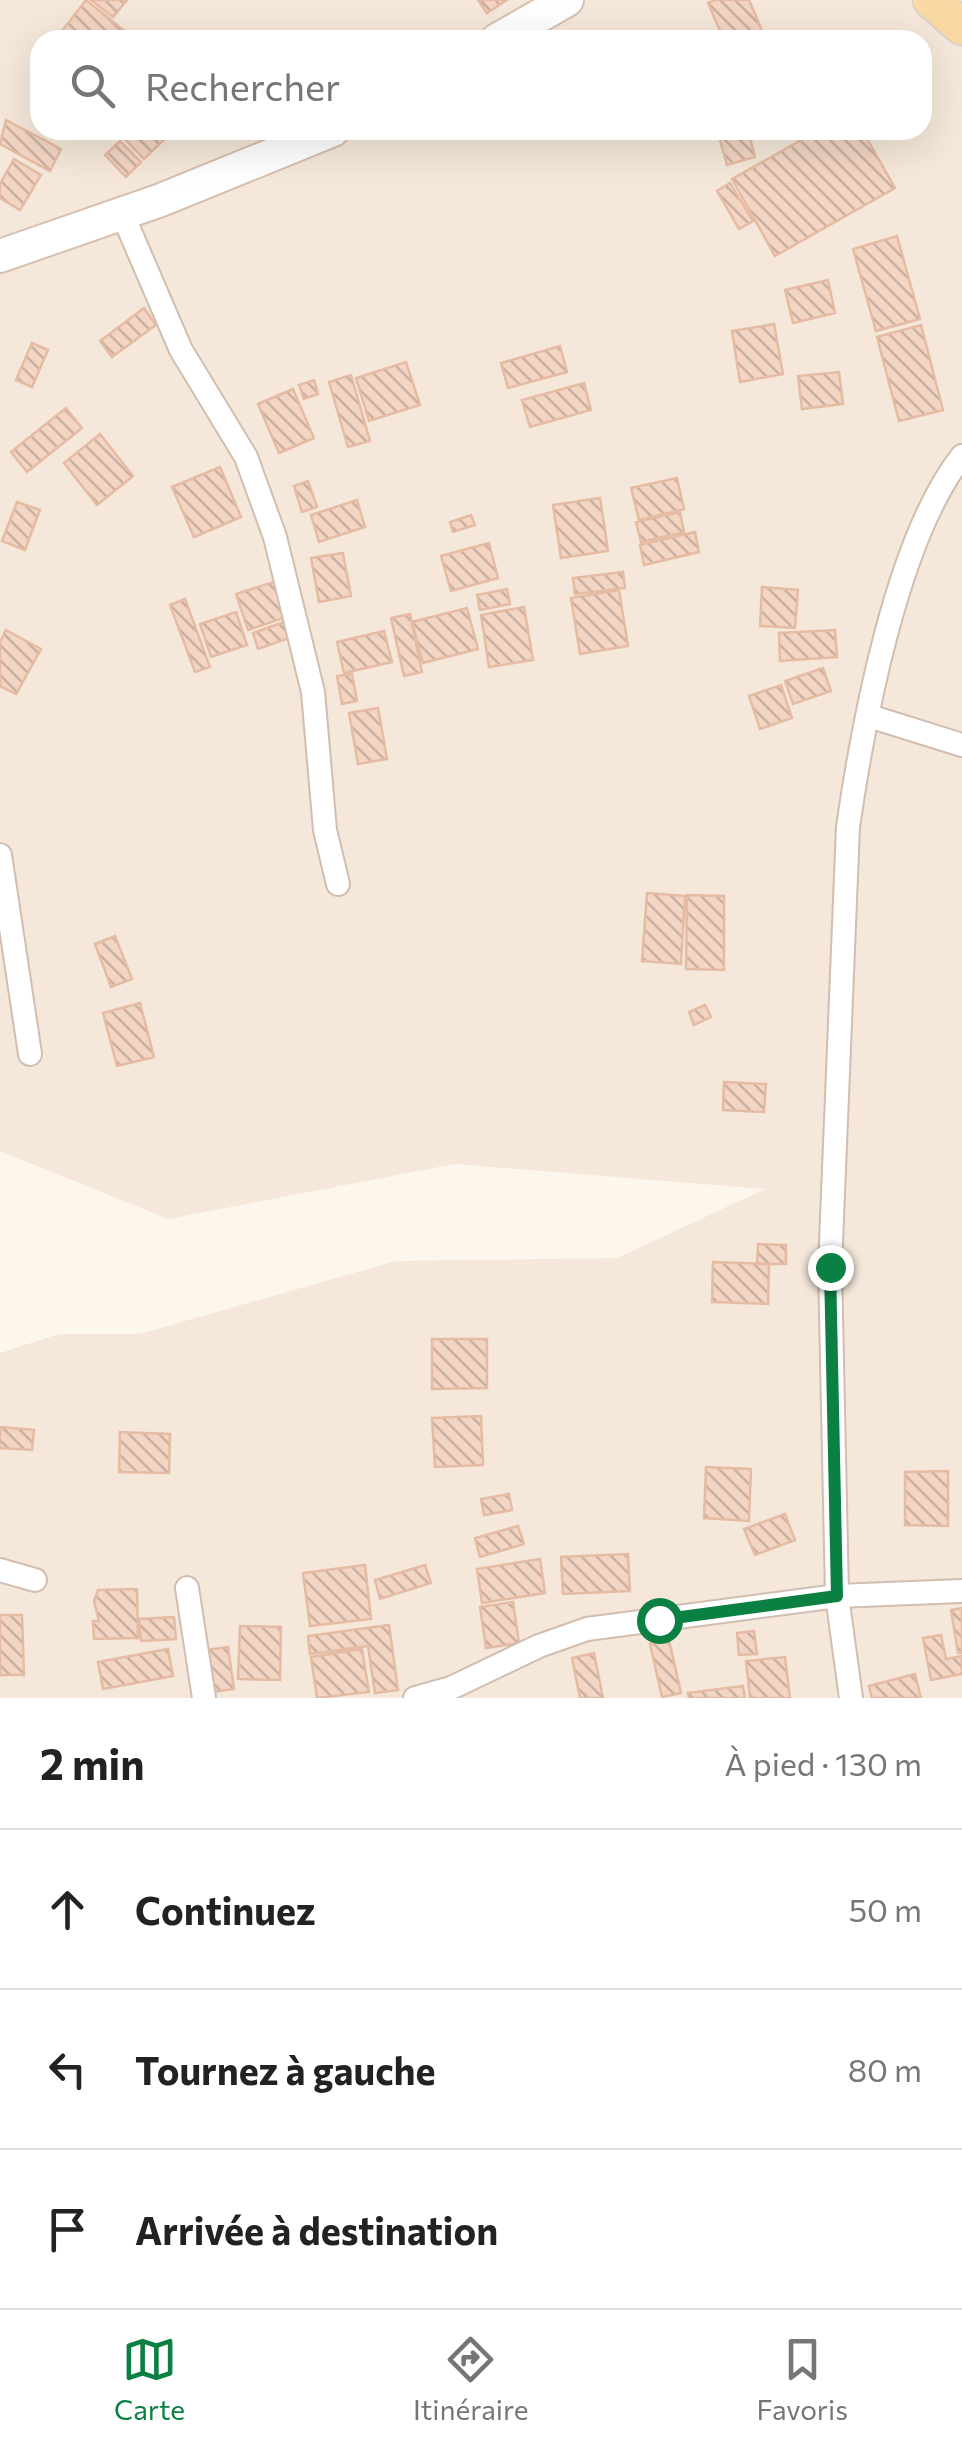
<!DOCTYPE html>
<html lang="fr">
<meta charset="utf-8">
<style>
body{margin:0;font-family:Commissioner,sans-serif;background:#f6f6f6;color:#222}
.stop{position:absolute;width:30px;height:30px;margin:-22px;border:8px solid #0b8043;border-radius:50%;background:#fff}
.stop.end{background:#0b8043;border-color:#fff;box-shadow:0 2px 10px #0008}
.list{margin:0;padding:0;list-style:none}
h2{display:flex;justify-content:space-between;align-items:center;height:130px;margin:0;padding:0 40px;font-size:42px}
h2 small{font-size:32px;font-weight:400;color:#767676}
.list li{display:grid;grid-template-columns:65px 1fr auto;gap:30px;align-items:center;box-sizing:border-box;height:160px;padding:0 40px;border-top:2px solid #e0e0e0}
.list b{display:block;font-size:38px;white-space:nowrap}
.list em{font-size:32px;font-style:normal;color:#767676}
.icon{flex:none;width:55px;height:55px;fill:none;stroke:currentColor;stroke-width:2;stroke-linecap:round;stroke-linejoin:round}
.map{position:relative;flex:none;width:962px;height:1698px;overflow:hidden}
.search{position:absolute;background:#fff;box-shadow:0 10px 40px #0002;left:30px;right:30px;top:30px;height:110px;display:flex;align-items:center;gap:25px;box-sizing:border-box;padding:0 35px;border-radius:30px;color:#767676;font-size:38px}
.sheet{height:610px;background:#fff}
nav{display:flex;justify-content:space-around;align-items:center;box-sizing:border-box;height:140px;border-top:2px solid #e0e0e0;background:#fff;font-size:28px;color:#767676}
nav a{display:grid;justify-items:center;gap:5px}
nav .on{color:#0b8043}
.map>svg:first-child{display:block}
.residential{fill:#f5e8da;fill-rule:evenodd}
.building{fill:url(#building-back-hatch);stroke:#e6bba3;stroke-width:2.5}
.lines{fill:none;stroke-linecap:round;stroke-linejoin:round}
.street-casing{stroke:#d1beb0;stroke-width:26}
.secondary-casing{stroke:#d6c0b0;stroke-width:36}
.primary-casing{stroke:#dad1cd;stroke-width:39}
.street{stroke:#fff;stroke-width:22}
.secondary{stroke:#fff;stroke-width:32}
.primary{stroke:#fbd9a5;stroke-width:35}
.route{stroke:#0b8043;stroke-width:12}
</style>
<div class="map">
<svg width="962" height="1698" viewBox="0 0 962 1698">
<defs>
<pattern id="building-back-hatch" width="6" height="6" patternUnits="userSpaceOnUse" patternTransform="scale(2.5)"><rect width="6" height="6" fill="#f3d5c3"/><path d="M-1 5l2 2M0 0l6 6M5-1l2 2" fill="none" stroke="#cab0a1"/></pattern>
</defs>
<rect width="100%" height="100%" fill="#fdf6ec"/>
<path class="residential" d="M0 0H962V1698H0V1353L59 1334H139L396 1261 617 1258 765 1189 455 1164 168 1219 0 1151ZM40 40H922V130H40Z"/>
<path class="building" d="M86 0 127 33 122 40H55Z
M91 0H127L113 17Z
M478 0H507L487 13Z
M715 0H749L766 40H724L708 3Z
M6 120 61 149 50 171 0 144Z
M116 130H174L144 159Z
M748 130 755 157 727 165 719 136Z
M819 130H862L895 188 775 256 732 179Z
M120 141 141 162 126 177 105 155Z
M14 159 41 175 20 210 0 198V184Z
M730 183 753 221 739 229 717 191Z
M897 236 920 319 876 331 853 249Z
M828 280 835 313 793 323 785 290Z
M144 308 156 325 112 357 100 341Z
M774 324 783 374 740 382 732 331Z
M921 325 943 410 899 421 877 337Z
M32 343 48 350 32 387 16 380Z
M560 346 567 372 508 388 501 363Z
M406 362 420 405 369 421 356 378Z
M839 372 843 404 802 409 798 376Z
M351 375 370 441 348 447 329 382Z
M314 380 318 394 304 399 299 385Z
M584 383 591 410 530 427 522 400Z
M293 389 314 438 279 453 258 404Z
M66 408 82 428 27 472 11 452Z
M100 434 133 476 97 505 64 463Z
M220 467 241 517 194 537 172 487Z
M677 478 684 509 639 520 631 488Z
M308 481 317 507 302 512 294 486Z
M600 498 608 551 561 558 553 505Z
M357 500 365 527 319 542 311 515Z
M17 502 40 510 25 550 2 541Z
M680 512 684 532 641 542 636 522Z
M471 515 475 525 453 532 450 522Z
M695 532 699 552 644 565 640 545Z
M489 543 498 578 451 591 441 556Z
M343 553 351 596 319 602 311 558Z
M623 572 625 588 575 594 573 578Z
M286 578 298 613 248 630 236 594Z
M762 587 798 590 795 628 760 626Z
M507 589 510 604 480 610 477 595Z
M619 590 628 646 580 654 571 598Z
M185 599 210 667 195 672 170 605Z
M524 607 533 660 489 667 481 615Z
M467 608 478 649 423 663 412 622Z
M236 612 247 645 211 657 200 624Z
M410 614 422 672 404 676 391 618Z
M298 617 303 633 258 649 253 633Z
M6 630 41 649 16 694 0 686V642Z
M835 630 837 657 780 661 779 633Z
M384 631 392 662 344 673 337 642Z
M823 668 831 691 793 704 785 681Z
M352 674 357 701 342 704 337 676Z
M781 685 792 718 760 729 749 696Z
M378 708 387 759 358 764 349 713Z
M647 893 685 896 681 964 642 961Z
M687 895 724 896V970L686 969Z
M115 936 132 979 111 987 95 944Z
M140 1003 154 1057 117 1066 103 1013Z
M705 1005 711 1017 694 1025 689 1012Z
M724 1082 766 1084 764 1112 723 1110Z
M758 1244 786 1245V1264H757Z
M713 1262 769 1264 768 1304 712 1302Z
M432 1339H487V1388L432 1389Z
M481 1416 483 1465 435 1467 432 1418Z
M0 1427 34 1430 32 1450 0 1448Z
M120 1432 170 1434 169 1473 119 1472Z
M706 1467 751 1469 749 1521 704 1518Z
M948 1471V1526L905 1525V1472Z
M509 1494 512 1510 484 1515 481 1499Z
M785 1514 795 1540 755 1555 744 1529Z
M518 1526 524 1544 480 1557 475 1538Z
M628 1554 630 1591 563 1594 561 1557Z
M540 1559 545 1593 482 1603 477 1569Z
M365 1565 371 1619 310 1626 303 1573Z
M425 1565 431 1583 380 1599 375 1580Z
M137 1589 138 1638 94 1639 93 1621H99L94 1601 98 1590Z
M513 1602 519 1643 486 1648 480 1607Z
M962 1608V1653H958L951 1610Z
M0 1615H22L24 1675H0Z
M174 1617 176 1639 141 1641 139 1619Z
M389 1625 398 1690 375 1693 368 1646 310 1654 308 1636Z
M240 1626 281 1627 280 1680 238 1679Z
M754 1631 757 1654 739 1655 737 1633Z
M941 1635 946 1659 962 1656V1674L931 1680 923 1638Z
M669 1640 681 1693 662 1697 650 1644Z
M228 1647 234 1689 212 1692 206 1650Z
M168 1649 173 1676 103 1689 98 1662Z
M362 1649 369 1692 317 1698 311 1657Z
M594 1653 603 1698H580L572 1658Z
M785 1657 790 1698H750L746 1661Z
M915 1674 921 1698H872L869 1686Z
M743 1686 745 1698H689L688 1693Z"/>
<g class="lines">
<defs>
<path id="street" d="M122 213 181 350 246 457 275 537 313 692 325 830 338 884
M869 716 962 745
M0 855 30 1054
M0 1570 35 1580
M187 1588 204 1698
M415 1698 451 1688 539 1646 587 1629 837 1596 962 1591
M851 1698 837 1596 830 1267 848 827C863 723 897 538 962 456"/>
<path id="secondary" d="M497 40 567 0
M0 256 161 200 333 130"/>
<path id="primary" d="M931 0 962 27"/>
</defs>
<use href="#street" class="street-casing"/>
<use href="#secondary" class="secondary-casing"/>
<use href="#primary" class="primary-casing"/>
<use href="#street" class="street"/>
<use href="#secondary" class="secondary"/>
<use href="#primary" class="primary"/>
</g>
<g class="lines">
<path class="route" d="M659 1620 837 1596 830 1267"/>
</g>
</svg>
<div class="stop" style="left:659px;top:1620px"></div>
<div class="stop end" style="left:830px;top:1267px"></div>
<div class="search"><svg class="icon" aria-label="search" viewBox="0 0 24 24"><circle cx="10" cy="10" r="6"/><path d="M15 15l6 6"/></svg>Rechercher</div>
</div>
<section class="sheet">
<h2>2 min<small>À pied · 130 m</small></h2>
<ul class="list">
<li><svg class="icon" aria-label="ahead" viewBox="0 0 24 24"><path d="M12 20V5M6 11l6-6 6 6"/></svg><div><b>Continuez</b></div><em>50 m</em></li>
<li><svg class="icon" aria-label="left" viewBox="0 0 24 24"><path d="M17 20v-9H6M10 6l-5 5 5 5"/></svg><div><b>Tournez à gauche</b></div><em>80 m</em></li>
<li><svg class="icon" aria-label="arrive" viewBox="0 0 24 24"><path d="M6 21V4h12l-3 4 3 4H6"/></svg><div><b>Arrivée à destination</b></div></li>
</ul>
</section>
<nav>
<a class="on"><svg class="icon" aria-label="map" viewBox="0 0 24 24"><path d="M3 6l6-2 6 2 6-2v14l-6 2-6-2-6 2zM9 4v14M15 6v14"/></svg>Carte</a>
<a><svg class="icon" aria-label="directions" viewBox="0 0 24 24"><path d="M12 3l9 9-9 9-9-9zM9 14v-3h6M13 9l2 2-2 2"/></svg>Itinéraire</a>
<a><svg class="icon" aria-label="saved" viewBox="0 0 24 24"><path d="M7 4h10v16l-5-4-5 4z"/></svg>Favoris</a>
</nav>
